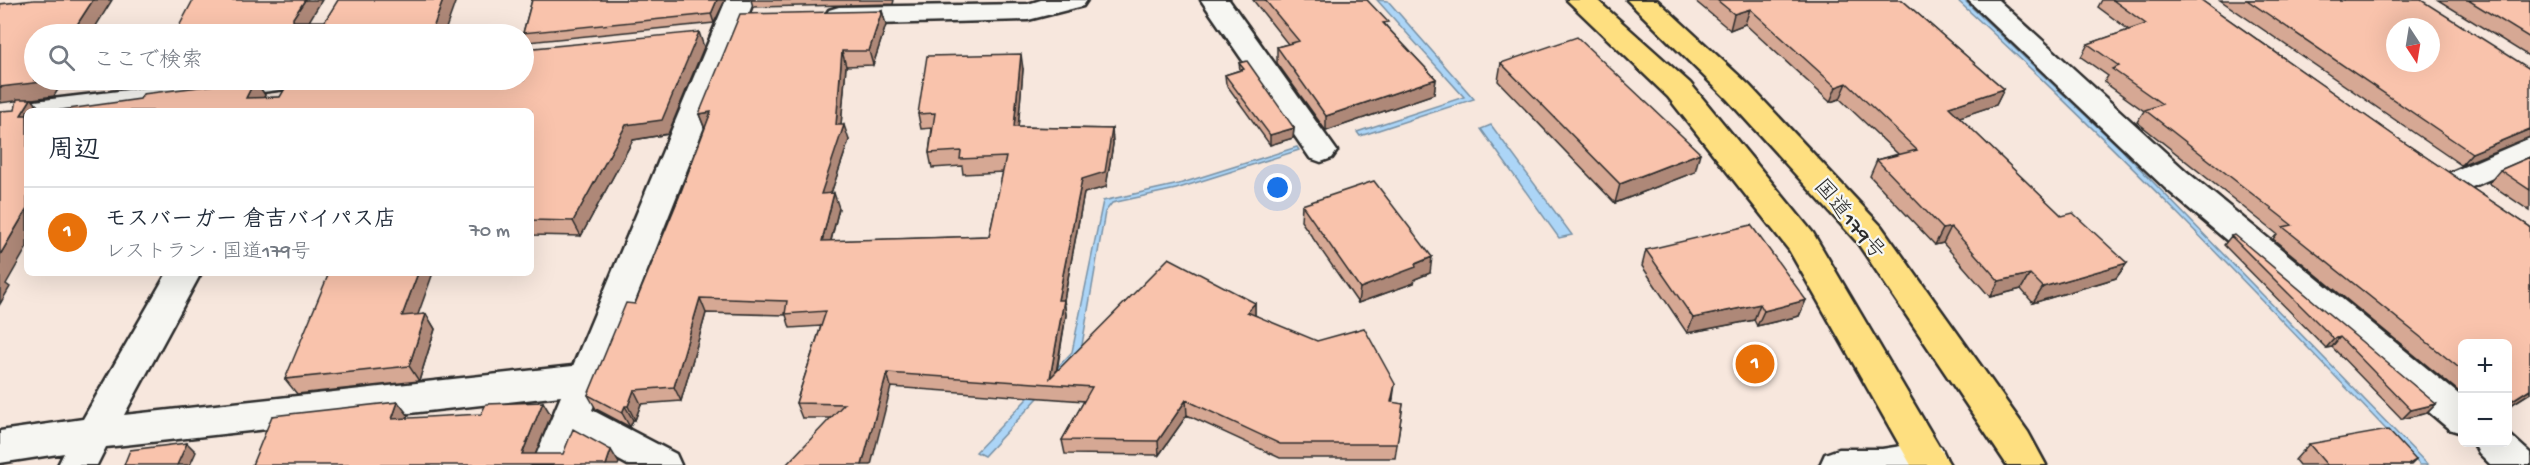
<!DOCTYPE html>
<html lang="ja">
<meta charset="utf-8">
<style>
body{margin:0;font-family:"Gochi Hand","Klee One",sans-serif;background:#f6f6f7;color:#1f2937}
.controls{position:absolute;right:18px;bottom:18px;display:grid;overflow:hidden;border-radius:9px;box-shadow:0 6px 24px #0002}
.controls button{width:54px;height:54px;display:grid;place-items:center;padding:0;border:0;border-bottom:2px solid #e0e1e3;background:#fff;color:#1f2937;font:30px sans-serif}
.compass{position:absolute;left:2386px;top:18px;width:54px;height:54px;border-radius:50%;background:#fff;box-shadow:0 6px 24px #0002;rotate:168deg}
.you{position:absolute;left:1278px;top:188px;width:21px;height:21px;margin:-15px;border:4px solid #fff;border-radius:50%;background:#1a73e8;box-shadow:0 0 0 9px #1a73e833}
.badge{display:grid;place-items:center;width:39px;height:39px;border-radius:50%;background:#d93025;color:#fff;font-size:20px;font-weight:700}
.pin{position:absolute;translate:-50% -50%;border:3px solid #fff;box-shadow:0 2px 6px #0006}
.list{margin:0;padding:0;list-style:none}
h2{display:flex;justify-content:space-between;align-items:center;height:78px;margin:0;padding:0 24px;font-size:26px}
h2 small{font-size:20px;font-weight:400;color:#747a83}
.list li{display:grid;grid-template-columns:39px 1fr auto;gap:18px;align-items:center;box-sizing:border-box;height:90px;padding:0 24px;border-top:2px solid #e0e1e3}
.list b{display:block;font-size:22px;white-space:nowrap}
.list p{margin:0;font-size:20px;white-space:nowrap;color:#747a83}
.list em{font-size:20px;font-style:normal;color:#747a83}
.icon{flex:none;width:33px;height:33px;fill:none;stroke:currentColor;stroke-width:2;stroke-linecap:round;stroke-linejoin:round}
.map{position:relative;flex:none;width:2530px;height:465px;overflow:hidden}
.search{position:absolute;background:#fff;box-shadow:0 6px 24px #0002;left:24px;top:24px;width:510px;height:66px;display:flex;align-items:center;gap:15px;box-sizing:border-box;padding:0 21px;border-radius:33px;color:#747a83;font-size:22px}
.panel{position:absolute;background:#fff;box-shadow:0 6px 24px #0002;left:24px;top:108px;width:510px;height:168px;border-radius:9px}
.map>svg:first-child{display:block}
.water{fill:#acd5f7;stroke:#7891a5;stroke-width:1.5}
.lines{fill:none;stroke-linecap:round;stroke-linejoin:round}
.street-casing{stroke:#2b2b2b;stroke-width:5}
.highway-casing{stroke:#2b2b2b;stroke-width:5}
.street{fill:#f6f6f2;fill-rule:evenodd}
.highway{fill:#fedf80;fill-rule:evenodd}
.wall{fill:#d6a894;stroke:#2b2b2b;stroke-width:1.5}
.shaded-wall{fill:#ae8878;stroke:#2b2b2b;stroke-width:1.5}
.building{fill:#f9c3ac;stroke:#2b2b2b;stroke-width:1.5;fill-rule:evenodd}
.labels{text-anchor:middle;stroke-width:4.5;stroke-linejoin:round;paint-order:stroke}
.street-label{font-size:22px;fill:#2b2b2b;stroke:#f6f6f2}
</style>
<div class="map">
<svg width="2530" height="465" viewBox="0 0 2530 465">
<rect width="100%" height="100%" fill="#f7e7dd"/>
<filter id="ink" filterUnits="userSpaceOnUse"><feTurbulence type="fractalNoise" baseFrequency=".0167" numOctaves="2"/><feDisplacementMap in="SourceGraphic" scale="12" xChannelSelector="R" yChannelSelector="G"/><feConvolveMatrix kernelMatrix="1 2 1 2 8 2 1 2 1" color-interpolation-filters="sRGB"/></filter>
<g filter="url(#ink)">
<path class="water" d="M1377 0 1388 1 1474 99 1360 136 1357 132 1464 97Z
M1957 0H1964L2122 150 2428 465H2420C2269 307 2118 147 1957 0Z
M1491 125 1572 235 1559 238 1481 129Z
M1297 147 1299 150 1176 189 1112 203 1105 212 1082 345 1077 356 984 456 976 452 1072 352 1103 201 1179 184Z"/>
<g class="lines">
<defs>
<path id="street" d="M726 0H754L592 410 676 454 681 465H628L580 439 570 465H532L561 396 106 447 97 465H58L64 453 0 463V431L83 419 167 273H201L124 415 573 366Z
M1041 0H1087L1083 6 1028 20 839 25 829 22 825 16 829 10 839 7 1028 4Z
M1201 0H1229L1332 144 1337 151 1332 158 1321 162 1310 158Z
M1968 0H1998L2187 172 2462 397V433L2449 429 2165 188Z
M212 80H301L296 87 286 89 114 111H27V119L20 111 24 104 35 101Z
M2530 138V162L2458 193 2447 190 2442 182 2447 174Z
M2508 433 2530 453V465H2491L2479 453 2473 442H2508Z
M1927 442 1941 447 1946 458 1943 465H1820L1825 454 1839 449H1882Z"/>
<path id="highway" d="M1567 0H1597L1690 83 1813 233 1950 465H1911L1789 250 1668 97Z
M1627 0H1657L1749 85 1881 226 2028 432 2046 465H2007L1857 242 1727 99Z"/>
</defs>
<use href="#street" class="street-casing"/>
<use href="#highway" class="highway-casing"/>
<use href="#street" class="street"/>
<use href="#highway" class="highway"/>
</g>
<path class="wall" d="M532 0H725L714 23 528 42 523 33Z
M751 0H894L893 4 753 7Z
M1253 0H1367L1387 27 1436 79 1434 94 1326 131 1277 63V47L1288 44Z
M1694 0H1902L2004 89 1996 105 1959 117 2062 216 2127 263 2116 278 2033 303 2021 289 1990 297 1943 243 1935 245 1870 176 1877 160 1898 154 1840 99 1830 102 1745 24 1730 30Z
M2102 0H2201L2396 137 2530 227V393L2508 407V344H2463V395L2273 239 2277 234 2137 122 2144 111 2104 82 2108 76 2081 57 2088 44 2129 30 2098 7Z
M2220 0H2421L2530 137 2461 165Z
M2438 0H2530V57Z
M882 11 886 25 873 65 846 66 841 125 849 140 831 193 839 208 831 241 989 236 1003 172 963 174 962 166 932 168 929 153 932 128 921 129 918 114 1023 69 1018 127 1112 129 1113 144 1106 187 1084 193 1064 300 1066 315 1057 371 1255 303V315L1393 398 1392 403 1403 404 1395 458H1280L1187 415 1159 455 1065 454 1062 440 1084 401 891 387 830 418H802L796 403 821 326 790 328 786 315 706 313 681 401 641 404 635 420H633L630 427 596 409 588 395 635 304 679 197 705 129 699 114Z
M704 47 668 134 633 140 581 236 531 235V111L140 99 255 80 265 95 263 98 280 97 524 80Z
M1239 63 1294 128 1293 138 1270 145 1226 84 1225 75 1240 70Z
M1501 63 1695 172 1615 203 1498 81Z
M165 80H197L167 83Z
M2530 157V211L2489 183 2500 170Z
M1302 205 1430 273 1415 279 1414 283 1358 303 1301 221Z
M2231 236 2436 404 2427 413 2402 419 2332 347 2326 348 2224 245Z
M1646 250 1806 300 1799 316 1757 326 1754 320 1687 333 1642 266Z
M426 314 435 329 419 381 297 394 285 379 418 315Z
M2309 444 2416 460 2411 465H2299L2295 460Z"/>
<path class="shaded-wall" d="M93 0H112L91 34H71Z
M305 0H322L302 33 293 21V18Z
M443 0H456L444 34H431Z
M717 0H725L714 23 711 14Z
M1750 9 1745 24 1730 30 1734 14Z
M882 11 886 25 873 65 869 51Z
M699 32 704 47 668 134 633 140 581 236 573 221 626 125Z
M842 51 846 66 840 136 844 125 849 140 826 208 821 194 836 125Z
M1021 54 1023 69 1017 141 1014 127Z
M1436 79 1434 94 1326 131V116Z
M43 80H64L54 96 32 99 42 111H27V123L21 115 31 99 0 103V87Z
M255 80 265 95 257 111 246 98Z
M1847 83 1840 99 1830 102 1836 87Z
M2004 89 1996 105 1942 123 1949 107Z
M711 112 705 129 699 114Z
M1294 128 1293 138 1270 145V135Z
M1112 129 1113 144 1106 187 1084 193 1061 315 1058 300 1082 179Z
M2530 129V137L2461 165 2472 153Z
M1700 153 1695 172 1615 203 1620 184Z
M834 193 839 208 827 256 822 241Z
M27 209V247L6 284 10 287 0 304V255Z
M1951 227 1943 243 1935 245 1943 229Z
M1432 257 1430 273 1415 279 1414 283 1358 303 1360 288Z
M2127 263 2116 278 2033 303 2043 287Z
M418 273H433L412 331 402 316Z
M2030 274 2021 289 1990 297 1999 281Z
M700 298 706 313 681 401 674 387Z
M1064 300 1066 315 1054 384 1050 378Z
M1806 300 1799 316 1757 326 1764 311Z
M1255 303V317L1247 312Z
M1760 304 1754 320 1687 333 1693 318Z
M426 314 435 329 419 381 409 366Z
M2340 337 2332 347 2326 348 2334 339Z
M887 373 891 387 871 465H862Z
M1395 384 1393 398 1389 417 1391 402Z
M2530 389V393L2508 407V403Z
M634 390 641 404 635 420 628 406Z
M1186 400 1187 415 1159 455 1158 441Z
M398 402 408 415 402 432 392 419Z
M543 402 551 415 531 465 522 454Z
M2436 404 2427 413 2402 419 2411 410Z
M625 406 633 420 630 427 622 413Z
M187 443 196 452 190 465H177Z
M611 450 619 463 618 465H606Z"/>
<path class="building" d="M34 0H93L71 34H34V80H43L42 82 0 87V4Z
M193 0H305L293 18V21H325L338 0H443L431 34H175Z
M532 0H717L711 14 523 33Z
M1265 0H1367L1388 22 1383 23 1436 79 1326 116 1277 47 1299 41Z
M1717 0H1902L2004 89 1949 107 2062 216 2073 213 2127 263 2043 287 2030 274 1999 281 1951 227 1943 229 1877 160 1917 150 1847 83 1836 87 1750 9 1734 14Z
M2113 0H2201L2396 137 2530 227V389L2508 403V344H2463V371L2283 227 2292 225 2145 110 2162 104 2112 69 2119 66 2088 44 2146 24Z
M2247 0H2421L2530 69V129L2472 153ZM2395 27H2431V63H2395Z
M2468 0H2530V38Z
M882 11 869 51H842L836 125H844L821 194 834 193 822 241 989 236 1006 157 960 159 961 151 929 153 935 113 918 114 927 56 1021 54 1014 127 1112 129 1105 172 1082 179 1058 300H1064L1050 378 1169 258 1255 303 1247 312 1317 341 1364 328 1395 384 1391 402 1403 404 1397 444H1280L1186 400 1158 441 1062 440 1092 387 887 373 862 465H786L844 404 796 403 826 311 785 314 787 301 700 298 674 387 634 390 628 406H625L622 413 588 395 626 303 635 304 679 197 711 112 699 114 740 14Z
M699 32 662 120 626 125 573 221 531 220V111H54L140 99 143 94 255 80 246 98 280 97 290 80H524V49Z
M1577 37 1700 153 1620 184 1501 63Z
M1247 61 1294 128 1270 135 1225 75 1244 69 1239 63Z
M17 99H31L21 115H27V209L0 255V111L15 110Z
M2530 157V190L2500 170Z
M1374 181 1432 257 1415 264 1416 267 1360 288 1302 205Z
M1751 225 1806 300 1764 311 1760 304 1693 318 1646 250Z
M2235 235 2436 404 2411 410 2340 337 2334 339 2231 236Z
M329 273H418L402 316 426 314 409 366 285 379Z
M398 402 392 419 481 414 486 404 543 402 522 454H563L573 429 611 450 606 465H252L272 416Z
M2388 430 2416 460 2408 465H2327L2309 444Z
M187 443 177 465H124L130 450Z"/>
</g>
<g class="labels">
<g class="street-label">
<text transform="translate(1851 218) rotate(50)" y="8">国道179号</text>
</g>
</g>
</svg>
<div class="controls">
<button>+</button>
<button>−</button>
</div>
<svg class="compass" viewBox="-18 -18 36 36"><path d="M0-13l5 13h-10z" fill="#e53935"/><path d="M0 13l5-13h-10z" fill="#747a83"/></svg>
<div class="you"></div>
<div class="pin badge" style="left:1755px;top:364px;background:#e8710a">1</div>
<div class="search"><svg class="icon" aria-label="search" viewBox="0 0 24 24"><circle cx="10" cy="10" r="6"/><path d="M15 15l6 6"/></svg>ここで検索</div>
<section class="panel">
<h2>周辺<small></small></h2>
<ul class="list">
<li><span class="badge" style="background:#e8710a">1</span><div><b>モスバーガー 倉吉バイパス店</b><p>レストラン · 国道179号</p></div><em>70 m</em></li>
</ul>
</section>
</div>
